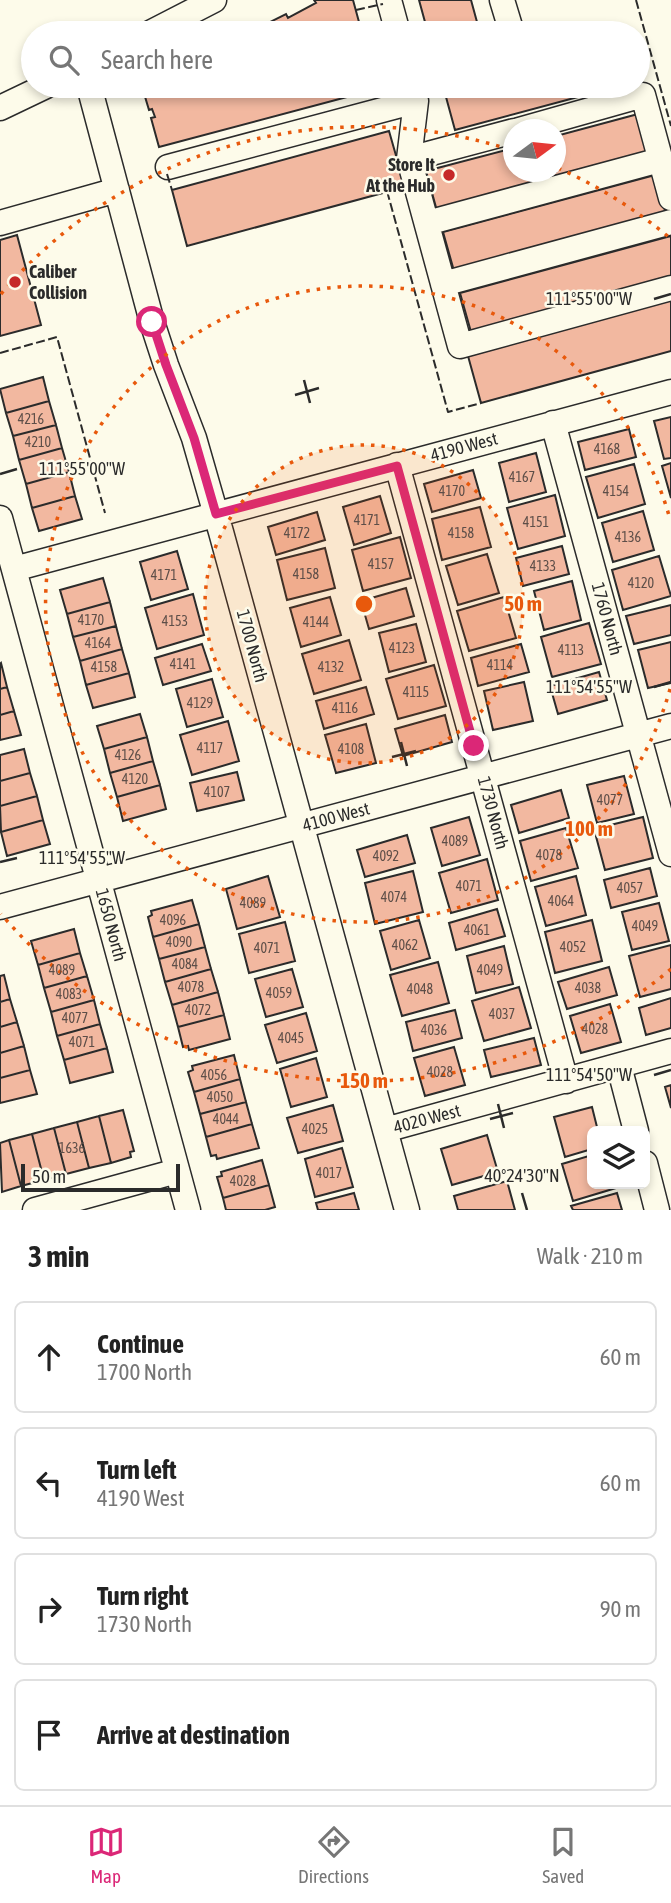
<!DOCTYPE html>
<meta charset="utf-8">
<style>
body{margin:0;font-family:"Asap Condensed",sans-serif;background:#f2f2f2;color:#222}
.controls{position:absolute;right:21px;bottom:21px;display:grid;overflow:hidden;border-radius:10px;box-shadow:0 4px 10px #0003}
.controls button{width:63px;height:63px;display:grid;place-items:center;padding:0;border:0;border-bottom:2px solid #e0e0e0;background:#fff;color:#222;font:35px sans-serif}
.compass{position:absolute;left:503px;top:119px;width:63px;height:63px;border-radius:50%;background:#fff;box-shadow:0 4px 10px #0003;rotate:75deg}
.scale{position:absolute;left:21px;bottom:18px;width:159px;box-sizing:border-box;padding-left:7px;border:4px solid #2b2b2b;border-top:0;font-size:19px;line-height:24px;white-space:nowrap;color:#2b2b2b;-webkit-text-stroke:5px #fdfbea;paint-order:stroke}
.stop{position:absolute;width:21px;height:21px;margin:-16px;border:5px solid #db2777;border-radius:50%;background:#fff}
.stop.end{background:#db2777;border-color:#fff;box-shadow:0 2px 7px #0008}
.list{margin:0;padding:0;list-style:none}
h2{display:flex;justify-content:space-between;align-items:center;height:91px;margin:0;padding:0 28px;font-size:30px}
h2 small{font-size:23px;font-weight:400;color:#767676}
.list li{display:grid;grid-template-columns:46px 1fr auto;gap:21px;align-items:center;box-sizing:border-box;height:112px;margin:0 14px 14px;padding:0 14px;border:2px solid #e0e0e0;border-radius:10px}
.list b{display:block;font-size:26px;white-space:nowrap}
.list p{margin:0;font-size:23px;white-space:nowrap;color:#767676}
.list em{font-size:23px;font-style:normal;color:#767676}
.icon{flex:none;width:38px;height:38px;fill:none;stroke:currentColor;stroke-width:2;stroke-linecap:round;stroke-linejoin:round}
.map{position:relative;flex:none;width:671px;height:1210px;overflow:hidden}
.search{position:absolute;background:#fff;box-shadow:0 4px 10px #0003;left:21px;right:21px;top:21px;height:77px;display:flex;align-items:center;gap:18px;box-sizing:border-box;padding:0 24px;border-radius:38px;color:#767676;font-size:26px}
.sheet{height:595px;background:#fff}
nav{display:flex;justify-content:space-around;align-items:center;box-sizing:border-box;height:98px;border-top:2px solid #e0e0e0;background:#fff;font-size:19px;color:#767676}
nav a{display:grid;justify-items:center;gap:4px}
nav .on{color:#db2777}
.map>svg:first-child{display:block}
.building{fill:#f2b8a0;stroke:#2b2b2b;stroke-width:2}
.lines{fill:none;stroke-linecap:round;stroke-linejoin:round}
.minor-casing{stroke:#2b2b2b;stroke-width:27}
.minor{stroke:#fdfbea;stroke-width:24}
.fence{stroke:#2b2b2b;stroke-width:2;stroke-dasharray:9 3.5;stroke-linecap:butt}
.route{stroke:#db2777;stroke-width:9}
.ticks{fill:none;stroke:#2b2b2b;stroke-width:2.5}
.ring{fill:none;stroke:#e8590c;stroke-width:3.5;stroke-dasharray:3.5 7}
.poi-dot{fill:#c62828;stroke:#fdfbea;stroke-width:2.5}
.labels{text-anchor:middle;stroke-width:5;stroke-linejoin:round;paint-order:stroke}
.number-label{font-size:14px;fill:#5d4e48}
.poi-label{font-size:18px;font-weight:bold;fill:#2b2b2b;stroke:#fdfbea;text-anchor:end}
.street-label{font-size:18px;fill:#2b2b2b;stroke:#fdfbea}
.ticks-label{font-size:18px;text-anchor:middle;fill:#2b2b2b;stroke:#fdfbea;stroke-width:5;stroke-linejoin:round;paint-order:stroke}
.centre{fill:#e8590c;stroke:#fdfbea;stroke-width:3.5}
.ring-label{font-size:21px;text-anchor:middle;font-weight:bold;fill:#e8590c;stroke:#fdfbea;stroke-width:5;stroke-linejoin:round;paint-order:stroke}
</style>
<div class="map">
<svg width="671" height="1210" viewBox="0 0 671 1210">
<rect width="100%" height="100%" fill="#fdfbea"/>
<path class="building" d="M314 0H353L362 33H248L286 14 288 18 316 3Z
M419 0H471L480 33H428Z
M155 86H376L377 89 159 147 151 118 155 117 152 109 149 110 143 90Z
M443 86H619L455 130Z
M638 114 649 153 437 211 426 171 514 148V172H556V136Z
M389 131 405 187 187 246 172 190Z
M655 175 666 214 454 271 443 232Z
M17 235 41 325 0 336V240Z
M671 236V277L471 332 460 293Z
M671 300V351L481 403 468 356Z
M43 377 49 401 6 413 0 389Z
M49 401 56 425 13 436 6 413Z
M671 417V458L664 459 654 421Z
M56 425 62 448 19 460 13 436Z
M629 429 636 457 585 470 578 442Z
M62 448 69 472 26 484 19 460Z
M536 453 546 492 509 502 499 463Z
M671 463V498L662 466Z
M634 464 645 504 598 518 586 477Z
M473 470 481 498 432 512 424 484Z
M69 472 75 496 32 508 26 484Z
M555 495 565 536 518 549 507 508Z
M75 496 82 519 39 531 32 508Z
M380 496 391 533 354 545 343 507Z
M480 507 491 547 442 560 432 519Z
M643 511 654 550 613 562 602 523Z
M317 512 325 540 276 555 268 527Z
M400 537 411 578 363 591 352 550Z
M562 546 569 574 523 586 516 558Z
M325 548 335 588 287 600 277 560Z
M177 551 188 589 151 600 140 562Z
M487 554 499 593 458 605 446 566Z
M659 556 671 596 623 610 612 570Z
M103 578 110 602 67 614 60 590Z
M572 581 581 620 544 630 534 591Z
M406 588 414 616 369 629 361 601Z
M193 594 204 635 157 649 145 608Z
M330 597 341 635 301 647 290 608Z
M504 597 516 638 469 651 457 611Z
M110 602 116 626 73 637 67 614Z
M671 605V635L634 644 626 616Z
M589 623 601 664 552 677 541 637Z
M416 624 426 662 389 672 379 633Z
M116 626 122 649 80 661 73 637Z
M349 640 361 680 314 694 302 654Z
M671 642V683L648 688 638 650Z
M202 644 211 671 163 685 155 658Z
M521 644 529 672 478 686 471 658Z
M122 649 129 673 86 685 80 661Z
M1 663 7 687 0 689V664Z
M434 665 446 706 398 719 386 679Z
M599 672 607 700 558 714 550 686Z
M129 673 135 697 93 708 86 685Z
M212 679 223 717 187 727 176 689Z
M524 682 533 721 493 730 484 691Z
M7 687 14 711 0 715V689Z
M366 687 374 714 324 729 316 701Z
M14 711 21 735 0 740V715Z
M140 714 147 737 104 749 97 726Z
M445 715 452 742 403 756 395 729Z
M228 721 239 761 192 775 180 735Z
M366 724 376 763 336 773 325 735Z
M147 737 153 761 110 773 104 749Z
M24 749 30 773 0 781V755Z
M153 761 160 785 117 797 110 773Z
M237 772 244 800 197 811 190 783Z
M30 773 37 796 0 806V781Z
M624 776 634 814 597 823 587 785Z
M160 785 166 809 123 821 117 797Z
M561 790 569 818 519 833 511 805Z
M37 796 43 820 1 832 0 806Z
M469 817 480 855 442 866 431 828Z
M643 817 653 858 605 870 594 829Z
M43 820 50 844 7 856 1 832Z
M566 828 578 868 531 881 520 841Z
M407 835 415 863 365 877 357 850Z
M487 859 498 900 451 913 439 873Z
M650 868 657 896 611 908 604 880Z
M413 871 423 912 375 924 365 883Z
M268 876 280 917 237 929 226 889Z
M576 876 586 915 546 926 535 887Z
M192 900 199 924 153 937 148 917 152 915 151 911Z
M659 903 669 941 632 950 622 912Z
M497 909 505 936 456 950 449 923Z
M419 920 430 958 391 970 380 931Z
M592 920 602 961 555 973 545 932Z
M285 922 295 961 249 973 239 934Z
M199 924 205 947 159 959 153 937Z
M74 929 80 953 38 965 31 941Z
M671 945V989L640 997 629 956Z
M504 946 513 984 476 993 467 956Z
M205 947 211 969 165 982 159 959Z
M80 953 87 976 44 988 38 965Z
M438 962 449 1003 402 1016 390 975Z
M609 967 617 995 567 1009 558 982Z
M211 969 218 992 172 1005 165 982Z
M292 969 303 1007 266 1017 255 979Z
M4 975 10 999 0 1002V976Z
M87 976 94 1000 51 1012 44 988Z
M519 987 531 1028 484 1041 472 1001Z
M218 992 224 1015 178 1027 172 1005Z
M671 998V1028L646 1035 639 1008Z
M10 999 17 1022 0 1027V1002Z
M94 1000 100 1024 57 1036 51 1012Z
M610 1004 621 1042 581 1053 570 1016Z
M455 1010 462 1038 413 1051 406 1022Z
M306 1013 317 1051 277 1063 265 1025Z
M224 1015 230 1039 189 1050 188 1046 183 1047 178 1027Z
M17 1022 24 1046 0 1053V1027Z
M100 1024 107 1048 64 1060 57 1036Z
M534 1038 541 1065 491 1077 484 1050Z
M24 1046 30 1070 0 1078V1053Z
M454 1047 465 1085 425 1096 414 1058Z
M107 1048 113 1072 70 1083 64 1060Z
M234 1055 240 1079 194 1092 188 1072 193 1070 192 1066Z
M316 1058 327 1097 291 1107 280 1069Z
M30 1070 37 1094 0 1103V1078Z
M240 1079 246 1102 200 1114 194 1092Z
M671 1085V1108L665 1087Z
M246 1102 252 1124 206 1137 200 1114Z
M333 1105 343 1141 298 1153 287 1118Z
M592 1107 598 1131H592V1149L565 1157 554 1117Z
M123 1110 134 1151 130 1152 131 1157 111 1163 99 1116Z
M99 1116 111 1163 89 1168 77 1122Z
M77 1122 89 1168 66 1174 54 1128Z
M252 1124 259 1148 217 1159 216 1155 211 1156 206 1137Z
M54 1128 66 1174 44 1180 32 1134Z
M32 1134 44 1180 21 1186 9 1140Z
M487 1135 498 1172 452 1185 441 1149Z
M9 1140 21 1186 2 1192 0 1143Z
M342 1148 353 1187 315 1197 305 1159Z
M592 1155V1184H615L616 1188 573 1201 562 1164Z
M262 1160 269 1185 223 1198 217 1177 222 1176 221 1172Z
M507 1181 515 1210H458L454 1196Z
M269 1185 275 1207 265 1210H226L223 1198Z
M354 1193 359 1210H318L316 1203Z
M617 1193 622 1210H573L571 1206Z"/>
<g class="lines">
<defs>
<path id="minor" d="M389 0 398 33
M502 0 512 33
M150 33 214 0
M89 86 152 322 166 365 194 438 221 532 407 1210
M412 86 416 101 409 159 460 346 671 288
M0 108 46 86
M519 130 643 95 671 198
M409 159 514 131
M168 167 416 101
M0 223 117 190
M427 223 660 160
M443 284 671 222
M553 423 671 854
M397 465 566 1081
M0 518 188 1210
M14 569 671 392
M0 907 671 726
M619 1066 636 1131
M385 1130 671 1051
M645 1163 657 1210
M35 1210 177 1171"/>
</defs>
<use href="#minor" class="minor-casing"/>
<use href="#minor" class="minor"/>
<path class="fence" d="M636 0 671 126
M356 10 383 4
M167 174 172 190
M387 191 448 412 481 403
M0 353 57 337 105 513"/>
</g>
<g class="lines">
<path class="route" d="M152 322 166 365 194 438 216 514 397 466 474 746"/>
</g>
<path class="ticks" d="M654 299 671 294M304 380 310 403M295 395 319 388M0 474 17 469M654 687 671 682M401 742 407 766M392 757 416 751M0 862 17 858M654 1075 671 1070M498 1104 504 1128M490 1119 513 1113M522 1193 527 1210"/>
<circle cx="364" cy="604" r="159" fill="#e8590c" fill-opacity=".12"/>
<g class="ring">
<circle cx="364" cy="604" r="159"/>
<path d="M670 689A318 318 0 1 1 670 519"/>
<path d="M671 969A477 477 0 0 1 1 914M1 294A477 477 0 0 1 511 150M558 168A477 477 0 0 1 671 239"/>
</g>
<g class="poi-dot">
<circle cx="449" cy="175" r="7"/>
<circle cx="15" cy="282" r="7"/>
</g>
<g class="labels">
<g class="number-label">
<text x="31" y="424">4216</text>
<text x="38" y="447">4210</text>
<text x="607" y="454">4168</text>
<text x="522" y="482">4167</text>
<text x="452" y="496">4170</text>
<text x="616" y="496">4154</text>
<text x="367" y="525">4171</text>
<text x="536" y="527">4151</text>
<text x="297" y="538">4172</text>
<text x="461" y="538">4158</text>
<text x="628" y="542">4136</text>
<text x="381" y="569">4157</text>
<text x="543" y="571">4133</text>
<text x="306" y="579">4158</text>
<text x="164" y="580">4171</text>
<text x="641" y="588">4120</text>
<text x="91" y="625">4170</text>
<text x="175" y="626">4153</text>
<text x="316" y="627">4144</text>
<text x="98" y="648">4164</text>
<text x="402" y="653">4123</text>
<text x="571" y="655">4113</text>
<text x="183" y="669">4141</text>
<text x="500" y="670">4114</text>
<text x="104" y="672">4158</text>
<text x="331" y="672">4132</text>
<text x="416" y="697">4115</text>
<text x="200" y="708">4129</text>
<text x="345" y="713">4116</text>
<text x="210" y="753">4117</text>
<text x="351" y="754">4108</text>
<text x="128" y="760">4126</text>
<text x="135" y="784">4120</text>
<text x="217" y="797">4107</text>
<text x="610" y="805">4077</text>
<text x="455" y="846">4089</text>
<text x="549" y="860">4078</text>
<text x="386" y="861">4092</text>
<text x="469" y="891">4071</text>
<text x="630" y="893">4057</text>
<text x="394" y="902">4074</text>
<text x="561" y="906">4064</text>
<text x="253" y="908">4089</text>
<text x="173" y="925">4096</text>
<text x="645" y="931">4049</text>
<text x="477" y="935">4061</text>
<text x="179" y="947">4090</text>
<text x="405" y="950">4062</text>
<text x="573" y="952">4052</text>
<text x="267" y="953">4071</text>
<text x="185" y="969">4084</text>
<text x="62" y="975">4089</text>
<text x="490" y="975">4049</text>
<text x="191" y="992">4078</text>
<text x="588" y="993">4038</text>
<text x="420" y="994">4048</text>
<text x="279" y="998">4059</text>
<text x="69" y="999">4083</text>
<text x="198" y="1015">4072</text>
<text x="502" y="1019">4037</text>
<text x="75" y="1023">4077</text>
<text x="595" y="1034">4028</text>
<text x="434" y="1035">4036</text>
<text x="291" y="1043">4045</text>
<text x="82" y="1047">4071</text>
<text x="440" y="1077">4028</text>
<text x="214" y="1080">4056</text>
<text x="220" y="1102">4050</text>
<text x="226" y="1124">4044</text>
<text x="315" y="1134">4025</text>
<text x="72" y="1153">1636</text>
<text x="329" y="1178">4017</text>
<text x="243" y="1186">4028</text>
</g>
<g class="poi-label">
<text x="435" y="171">Store It<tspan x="435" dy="21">At the Hub</tspan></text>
<text x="29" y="278" text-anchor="start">Caliber<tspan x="29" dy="21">Collision</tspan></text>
</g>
<g class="street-label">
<text transform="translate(464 447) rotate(-15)" y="6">4190 West</text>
<text transform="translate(607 619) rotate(75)" y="6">1760 North</text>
<text transform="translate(252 646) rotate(75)" y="6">1700 North</text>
<text transform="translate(493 813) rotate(75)" y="6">1730 North</text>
<text transform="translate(336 817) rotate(-15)" y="6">4100 West</text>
<text transform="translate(111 925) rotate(75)" y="6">1650 North</text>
<text transform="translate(427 1119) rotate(-15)" y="6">4020 West</text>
</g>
</g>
<g class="ticks-label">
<text x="589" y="305">111°55'00"W</text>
<text x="82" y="475">111°55'00"W</text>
<text x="589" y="693">111°54'55"W</text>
<text x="82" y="864">111°54'55"W</text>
<text x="589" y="1081">111°54'50"W</text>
<text x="522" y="1182">40°24'30"N</text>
</g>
<circle cx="364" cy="604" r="10" class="centre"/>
<g class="ring-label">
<text x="523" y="611">50 m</text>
<text x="589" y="836">100 m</text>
<text x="364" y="1088">150 m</text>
</g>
</svg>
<div class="controls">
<button><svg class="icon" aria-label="layers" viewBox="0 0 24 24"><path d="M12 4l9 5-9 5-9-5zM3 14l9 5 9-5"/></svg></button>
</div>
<svg class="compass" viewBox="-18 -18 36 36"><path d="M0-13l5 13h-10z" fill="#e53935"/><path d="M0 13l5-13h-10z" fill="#767676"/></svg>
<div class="scale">50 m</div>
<div class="stop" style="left:152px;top:322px"></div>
<div class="stop end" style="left:474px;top:746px"></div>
<div class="search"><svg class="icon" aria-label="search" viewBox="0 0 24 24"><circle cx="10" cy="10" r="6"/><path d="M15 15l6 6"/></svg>Search here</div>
</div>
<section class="sheet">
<h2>3 min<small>Walk · 210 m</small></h2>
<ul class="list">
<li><svg class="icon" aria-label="ahead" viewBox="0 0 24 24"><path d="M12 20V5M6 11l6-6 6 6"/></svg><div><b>Continue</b><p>1700 North</p></div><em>60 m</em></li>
<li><svg class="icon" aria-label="left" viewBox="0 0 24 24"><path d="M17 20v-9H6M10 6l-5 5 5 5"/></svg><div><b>Turn left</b><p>4190 West</p></div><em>60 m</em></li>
<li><svg class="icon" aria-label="right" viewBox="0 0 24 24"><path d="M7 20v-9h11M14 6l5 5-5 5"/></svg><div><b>Turn right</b><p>1730 North</p></div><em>90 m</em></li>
<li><svg class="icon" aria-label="arrive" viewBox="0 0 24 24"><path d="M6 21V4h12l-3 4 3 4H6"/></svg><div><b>Arrive at destination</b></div></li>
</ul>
</section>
<nav>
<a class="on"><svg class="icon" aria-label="map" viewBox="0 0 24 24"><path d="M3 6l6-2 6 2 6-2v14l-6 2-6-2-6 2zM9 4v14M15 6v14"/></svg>Map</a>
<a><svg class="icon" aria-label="directions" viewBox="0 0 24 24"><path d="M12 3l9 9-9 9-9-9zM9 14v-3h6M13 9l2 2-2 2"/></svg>Directions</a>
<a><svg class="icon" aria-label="saved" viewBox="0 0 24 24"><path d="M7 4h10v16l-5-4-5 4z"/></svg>Saved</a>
</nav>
